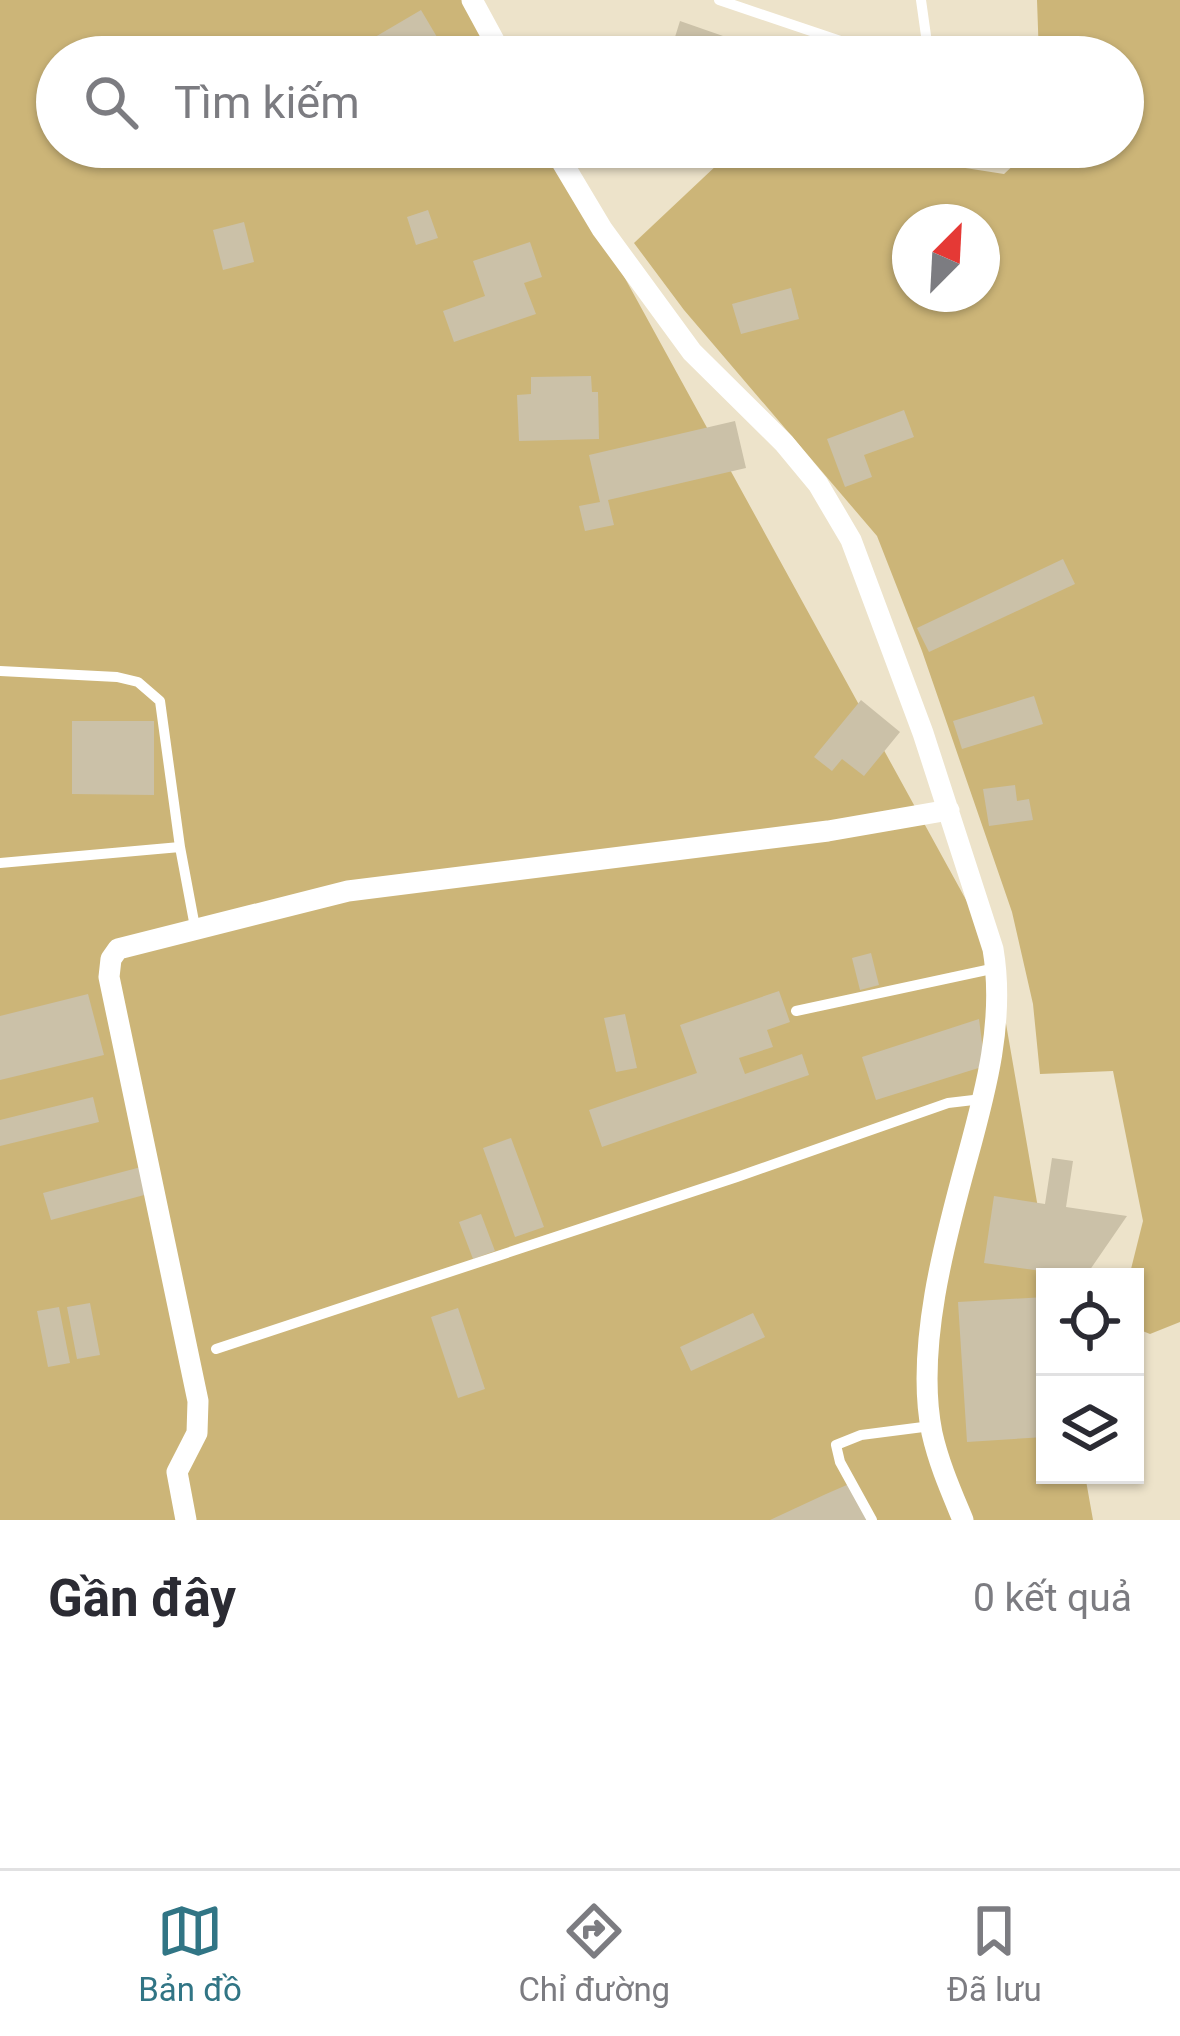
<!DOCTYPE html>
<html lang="vi">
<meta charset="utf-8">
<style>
body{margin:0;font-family:Roboto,sans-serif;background:#f2f2f3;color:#2b2b33}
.controls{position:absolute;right:36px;bottom:36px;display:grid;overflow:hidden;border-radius:0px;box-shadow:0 3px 9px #0004}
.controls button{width:108px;height:108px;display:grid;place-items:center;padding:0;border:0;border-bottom:3px solid #e1e1e2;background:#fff;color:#2b2b33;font:60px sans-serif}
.compass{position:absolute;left:892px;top:204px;width:108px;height:108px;border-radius:50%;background:#fff;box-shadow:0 3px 9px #0004;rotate:24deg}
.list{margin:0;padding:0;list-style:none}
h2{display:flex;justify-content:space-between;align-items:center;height:156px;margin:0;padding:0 48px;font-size:51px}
h2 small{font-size:39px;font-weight:400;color:#7c7c81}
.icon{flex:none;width:66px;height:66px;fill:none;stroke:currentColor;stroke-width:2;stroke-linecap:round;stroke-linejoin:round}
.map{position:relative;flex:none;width:1180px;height:1520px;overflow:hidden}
.search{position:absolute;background:#fff;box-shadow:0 3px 9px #0004;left:36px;right:36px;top:36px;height:132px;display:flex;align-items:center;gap:30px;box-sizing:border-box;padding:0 42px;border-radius:66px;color:#7c7c81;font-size:45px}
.sheet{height:348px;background:#fff}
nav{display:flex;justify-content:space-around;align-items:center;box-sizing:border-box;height:168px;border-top:3px solid #e1e1e2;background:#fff;font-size:33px;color:#7c7c81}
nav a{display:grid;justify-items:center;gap:6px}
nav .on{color:#317585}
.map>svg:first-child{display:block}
.green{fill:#ccb578;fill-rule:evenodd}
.building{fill:#cbc1a8}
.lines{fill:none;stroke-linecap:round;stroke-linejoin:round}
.service{stroke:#fff;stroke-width:10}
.minor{stroke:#fff;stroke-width:21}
</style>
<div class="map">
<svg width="1180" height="1520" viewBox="0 0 1180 1520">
<rect width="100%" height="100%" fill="#ede3ca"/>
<path class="green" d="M0 0H473L504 57H57V147H553L993 949 1050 1277H1045V1475H1085L1093 1520H0Z
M1037 0H1180V1322L1150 1334 1135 1328V1277H1129L1143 1221 1113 1071 1040 1074 1033 1004 1012 912 922 651 877 536 684 310 634 243 736 147H830L1004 174 1033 147H1123V57H1039ZM910 222H982V294H910Z"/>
<path class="building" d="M421 10 437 37 403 57H341Z
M680 21 723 36 716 57H682L670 53Z
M428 210 438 238 416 245 407 217Z
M244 222 254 262 223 270 213 230Z
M530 242 542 277 524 283 536 314 454 342 443 311 485 296 473 261Z
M791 288 799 319 741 334 732 304Z
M591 376 592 392H598L599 439 519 441 517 395 531 394V377Z
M904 410 914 437 864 455 872 477 845 487 827 439Z
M735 421 746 468 608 500 614 525 585 531 579 506 600 502 589 455Z
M1063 559 1075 584 929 652 917 628Z
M1034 696 1043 724 962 749 953 721Z
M861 700 900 732 864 776 842 759 832 771 814 757Z
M72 721H154V795L72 794Z
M1015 785 1017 801 1029 799 1033 820 989 826 983 789Z
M871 953 879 985 860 990 852 958Z
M779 991 790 1022 767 1030 773 1047 739 1058 745 1074 802 1054 809 1075 602 1147 589 1110 697 1073 680 1025Z
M88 994 104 1055 0 1080V1016Z
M625 1014 637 1068 616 1072 604 1018Z
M979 1019 985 1066 876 1100 862 1057Z
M93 1097 99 1122 0 1146V1120Z
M511 1138 544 1227 515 1237 483 1148Z
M1052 1158 1073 1161 1066 1207 1127 1216 1085 1277 984 1263 994 1196 1045 1204Z
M141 1167 148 1194 51 1220 43 1193Z
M481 1214 495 1251 473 1259 459 1222Z
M1045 1297V1437L967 1442 958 1302Z
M90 1303 100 1355 77 1359 67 1307Z
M59 1307 70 1363 48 1367 37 1311Z
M458 1308 485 1389 458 1398 431 1317Z
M753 1313 765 1337 691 1371 680 1347Z
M849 1484 867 1520H770L826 1494Z"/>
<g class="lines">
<path class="service" d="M719 0 888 57
M921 0 929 57
M0 671 117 677 138 682 160 701 180 847
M0 863 180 847 195 927
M796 1011 996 968
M216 1349 737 1177 948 1103 982 1099
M872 1520 840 1462 836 1445 861 1435 931 1426"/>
<path class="minor" d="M472 0 503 57
M553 147 602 229 692 352 784 443 818 484 851 540 923 733 993 949C1005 1020 986 1090 967 1159 945 1239 915 1350 932 1433 939 1464 951 1491 963 1520
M186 1520 177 1472 197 1433 198 1401 109 977 111 959 118 949 348 891 828 831 949 810"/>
</g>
</svg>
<div class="controls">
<button><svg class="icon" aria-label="locate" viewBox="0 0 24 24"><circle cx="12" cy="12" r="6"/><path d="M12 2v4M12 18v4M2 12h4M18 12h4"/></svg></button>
<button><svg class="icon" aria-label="layers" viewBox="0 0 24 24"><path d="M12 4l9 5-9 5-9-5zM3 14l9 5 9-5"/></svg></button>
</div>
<svg class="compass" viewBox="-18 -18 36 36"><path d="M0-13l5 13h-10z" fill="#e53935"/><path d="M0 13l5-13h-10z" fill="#7c7c81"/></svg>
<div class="search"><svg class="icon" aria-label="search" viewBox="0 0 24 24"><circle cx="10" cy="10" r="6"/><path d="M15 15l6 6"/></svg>Tìm kiếm</div>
</div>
<section class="sheet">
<h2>Gần đây<small>0 kết quả</small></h2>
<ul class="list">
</ul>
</section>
<nav>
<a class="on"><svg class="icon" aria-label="map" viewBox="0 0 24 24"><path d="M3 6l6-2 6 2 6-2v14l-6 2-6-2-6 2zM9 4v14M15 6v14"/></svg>Bản đồ</a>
<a><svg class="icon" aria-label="directions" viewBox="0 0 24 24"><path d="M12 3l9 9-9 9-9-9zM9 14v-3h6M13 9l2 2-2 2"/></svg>Chỉ đường</a>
<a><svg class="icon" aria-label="saved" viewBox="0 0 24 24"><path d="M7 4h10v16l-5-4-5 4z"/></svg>Đã lưu</a>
</nav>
